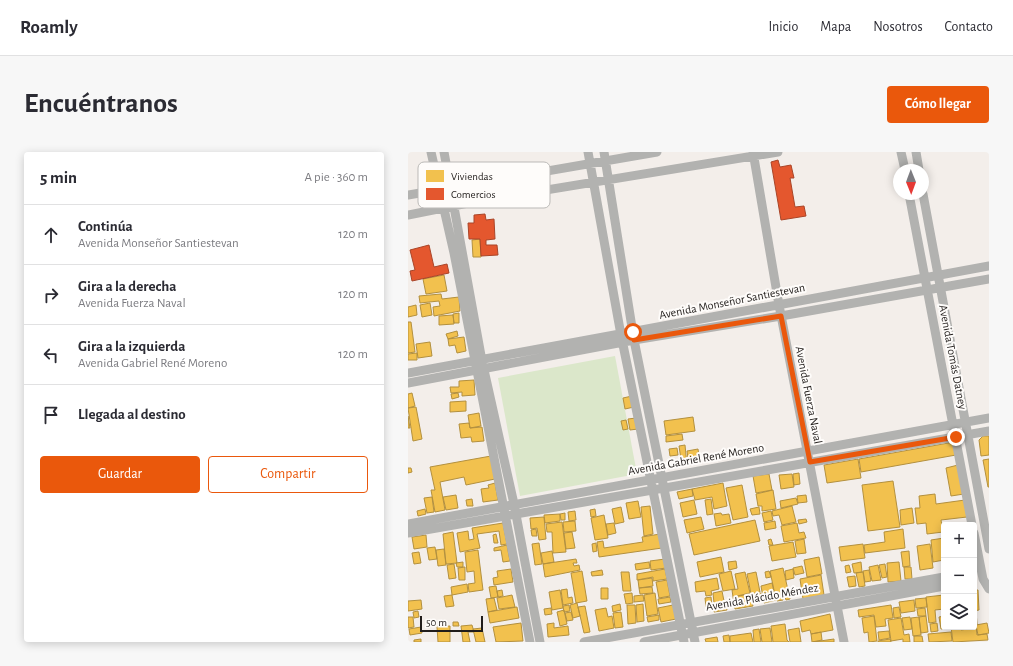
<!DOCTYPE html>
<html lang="es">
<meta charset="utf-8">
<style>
body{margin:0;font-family:"Alegreya Sans",sans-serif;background:#f7f7f7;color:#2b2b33}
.controls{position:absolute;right:12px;bottom:12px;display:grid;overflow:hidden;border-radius:4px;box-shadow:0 2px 10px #0003}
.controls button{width:36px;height:36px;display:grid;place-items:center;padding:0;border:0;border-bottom:1px solid #e1e1e2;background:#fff;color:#2b2b33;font:20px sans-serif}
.compass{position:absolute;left:485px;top:12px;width:36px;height:36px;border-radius:50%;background:#fff;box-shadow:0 2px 10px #0003;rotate:179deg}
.scale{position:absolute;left:12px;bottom:10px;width:63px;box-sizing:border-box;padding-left:4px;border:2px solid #201c1a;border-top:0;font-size:11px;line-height:14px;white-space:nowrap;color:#201c1a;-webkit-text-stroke:3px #fefcfa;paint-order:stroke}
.stop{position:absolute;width:12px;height:12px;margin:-9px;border:3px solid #ea580c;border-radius:50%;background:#fff}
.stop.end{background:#ea580c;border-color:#fff;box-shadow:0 1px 4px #0008}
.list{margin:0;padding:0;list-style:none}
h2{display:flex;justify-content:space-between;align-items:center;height:52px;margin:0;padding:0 16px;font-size:17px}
h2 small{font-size:13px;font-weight:400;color:#7c7c81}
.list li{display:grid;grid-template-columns:26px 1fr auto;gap:12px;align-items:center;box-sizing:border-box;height:60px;padding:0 16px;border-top:1px solid #e1e1e2}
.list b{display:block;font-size:15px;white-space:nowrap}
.list p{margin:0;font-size:13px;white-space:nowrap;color:#7c7c81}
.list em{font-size:13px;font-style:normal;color:#7c7c81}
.actions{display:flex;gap:8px;padding:12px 16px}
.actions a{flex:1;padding:9px 0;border:1px solid #ea580c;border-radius:4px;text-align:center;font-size:14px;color:#ea580c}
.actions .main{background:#ea580c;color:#fff}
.icon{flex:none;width:22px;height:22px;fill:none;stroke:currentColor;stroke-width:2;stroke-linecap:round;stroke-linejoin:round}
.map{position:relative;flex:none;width:581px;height:490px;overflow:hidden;border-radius:4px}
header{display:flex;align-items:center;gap:24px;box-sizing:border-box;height:56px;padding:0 20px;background:#fff;border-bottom:1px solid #e1e1e2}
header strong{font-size:19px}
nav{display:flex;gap:22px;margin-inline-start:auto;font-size:14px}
.intro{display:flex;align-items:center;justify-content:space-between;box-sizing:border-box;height:96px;padding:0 24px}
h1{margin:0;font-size:28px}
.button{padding:10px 18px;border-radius:4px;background:#ea580c;color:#fff;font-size:14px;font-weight:700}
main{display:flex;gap:24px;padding:0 24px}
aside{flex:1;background:#fff;border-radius:4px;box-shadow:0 2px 10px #0003}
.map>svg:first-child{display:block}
.green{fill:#dbe7ca}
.homes{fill:#f2c14e;stroke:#b3903e}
.shops{fill:#e4572e;stroke:#a94528}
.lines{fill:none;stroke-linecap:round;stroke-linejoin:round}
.minor{stroke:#b2b2b0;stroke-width:9}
.route{stroke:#ea580c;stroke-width:5}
.labels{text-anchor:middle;stroke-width:4;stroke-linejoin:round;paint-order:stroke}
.street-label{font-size:12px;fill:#201c1a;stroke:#fefcfa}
.key{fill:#fefcfa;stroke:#bbb9b7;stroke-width:1}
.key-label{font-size:11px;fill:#201c1a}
</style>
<header>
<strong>Roamly</strong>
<nav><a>Inicio</a><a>Mapa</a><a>Nosotros</a><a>Contacto</a></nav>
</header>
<div class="intro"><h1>Encuéntranos</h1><a class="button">Cómo llegar</a></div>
<main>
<aside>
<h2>5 min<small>A pie · 360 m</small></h2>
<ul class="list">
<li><svg class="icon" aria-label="ahead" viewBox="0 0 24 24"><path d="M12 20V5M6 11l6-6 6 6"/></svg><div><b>Continúa</b><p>Avenida Monseñor Santiestevan</p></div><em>120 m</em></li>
<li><svg class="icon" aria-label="right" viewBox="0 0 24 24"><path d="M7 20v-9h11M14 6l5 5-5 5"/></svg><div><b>Gira a la derecha</b><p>Avenida Fuerza Naval</p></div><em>120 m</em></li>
<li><svg class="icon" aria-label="left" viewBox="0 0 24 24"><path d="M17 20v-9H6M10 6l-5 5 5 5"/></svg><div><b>Gira a la izquierda</b><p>Avenida Gabriel René Moreno</p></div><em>120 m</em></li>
<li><svg class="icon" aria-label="arrive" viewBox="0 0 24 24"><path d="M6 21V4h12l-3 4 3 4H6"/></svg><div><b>Llegada al destino</b></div></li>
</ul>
<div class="actions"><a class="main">Guardar</a><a>Compartir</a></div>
</aside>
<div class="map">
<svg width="581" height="490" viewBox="0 0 581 490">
<rect width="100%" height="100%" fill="#f3eeea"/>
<path class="green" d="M207 204 229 322 112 344 90 226Z"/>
<path class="homes" d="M72 87 73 105H65L64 88Z
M36 123 39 139 18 142 15 127Z
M33 142 34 147 51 145 52 159 26 164 25 155 32 154 31 149 12 151 11 144Z
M22 151 24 163 14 165 12 153Z
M8 153 9 163 0 165V155Z
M51 161V171H46L45 162Z
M45 163 46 172 31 173V164Z
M0 170H3L7 200 0 201Z
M49 179 50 184 40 187 38 182Z
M56 185 58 199 49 201 47 193 41 194 40 187Z
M22 190 24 204 10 206 8 192Z
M9 201V208H0V202Z
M66 228 67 243 54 244V240L43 241 42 235H51V229Z
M4 241 7 254 0 256V242Z
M50 241 51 245 44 247 43 242Z
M224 244 226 255 217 257 215 246Z
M58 249V259L42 260V250Z
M8 255 14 287 5 289 0 256Z
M71 261 73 274 62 276 60 263Z
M0 264 2 276H0Z
M285 265 287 279 258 283 256 269Z
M228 266 230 277 222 278 220 267Z
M218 268 220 277 215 278 213 269Z
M61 271 62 276 74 275 76 289 64 290 63 285 53 286 51 272Z
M274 282 275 288 258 290V284Z
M575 284H581V303L573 304 571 288Z
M546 290 548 303 453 320 451 307Z
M277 293 279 313 274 314 271 294Z
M269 296 270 303 262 304 261 297Z
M290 297 292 311 281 313 279 299Z
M83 304 87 327 58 333 56 325 32 330 37 358 27 360 23 338H27L22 315Z
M450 307 453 326 419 331 416 313Z
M581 307V335H580L575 308Z
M550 313 556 342 543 344 538 316Z
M0 316H3L4 320 0 321Z
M391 321 392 332 386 333 385 322Z
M361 322 364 338 348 341 345 324Z
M384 322 386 335 373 337 371 323Z
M485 329 492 375 460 379 454 333Z
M87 331 90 348 75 350 73 337 81 336 80 333Z
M315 331 319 354 306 357 304 345 287 348 284 337Z
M334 333 340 365 325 368 318 336Z
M284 337 285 344 271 347 269 340Z
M365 338 368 357 354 359V354H350L348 342Z
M527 342 528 352 557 348 559 365 533 368 535 380 519 382 518 371 509 372 507 356H512L511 344Z
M48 343 50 356 38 358 35 345Z
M398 343 399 350 390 351 389 344Z
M24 345 26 360 19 361 16 346Z
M388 346 390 352 373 356 372 349Z
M64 347 65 354H59L58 348Z
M303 347 305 362 299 363 297 348Z
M286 348 289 362 275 365 272 351Z
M230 349 233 365 221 367 218 351Z
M242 354 245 382 236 384 233 355Z
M384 354 388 370 374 373 371 363 365 364 364 359Z
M213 355 216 370 207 372 204 357Z
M351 355 352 362 344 363 342 357Z
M504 356 506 371 493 373 492 358Z
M17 357 18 362 10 364 9 359Z
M187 357 188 364 183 365 182 358Z
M167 359 168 368 161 369 160 360Z
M363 359 365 368 356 370 354 361Z
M157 361V368H153L152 362Z
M313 361 314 363 321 362 323 371 308 374 306 362Z
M152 362V369L137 371 136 363Z
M196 363 200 386 187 388 183 366Z
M136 365 138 387 131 388 129 376 123 377 122 366Z
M293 365 296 377 279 381 276 368Z
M398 367 399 370 391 372 390 368Z
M347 368 352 389 286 403 281 382Z
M167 369 168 379 156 380 155 370Z
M367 369 368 376 357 378 356 371Z
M154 370 158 400 145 401 144 380H139L138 372Z
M95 371 99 392 93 393 91 379 69 382 72 396 52 400 49 381 60 379 61 388 66 387 64 376Z
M206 371 208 381 200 383 198 372Z
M389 371 391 381 396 380 398 386 376 390 373 374Z
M128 377 129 384H124L123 378Z
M495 377 497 396 457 401 456 393 477 390 476 380Z
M45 380 49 411 38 412 35 382Z
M164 380 167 396 158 397 156 381Z
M88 382 90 391H86L85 383Z
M252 382 254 396 191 405 189 390 195 389 196 396 235 390 234 385Z
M18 383 19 395 6 397 4 385Z
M536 386V408L525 410 523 388Z
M363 387 365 393H361L360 388Z
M396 387 398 401 389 402 387 389Z
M385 390 388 405 364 409 361 394Z
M131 391 134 412 127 413 124 392Z
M188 391 189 399 185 400 184 392Z
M455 392 457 406 433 409 431 395Z
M522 392 525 416 512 418 509 394Z
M99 393 102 409 95 410 93 398 86 399V396Z
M27 395 29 407 21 408 19 396Z
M36 397 38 413 30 414 28 398Z
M70 398 75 438 61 440 60 432 67 431 66 419 59 420 57 400Z
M144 399 146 410 135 412 133 401Z
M501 399 502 414 495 415 493 400Z
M11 400 13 411 6 412 4 401Z
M313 405 316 420 292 425 289 410Z
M411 405 414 422 399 425 396 408Z
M168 407 169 411H165L166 414 171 413 172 418 137 425 135 412Z
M257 407 258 416 243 418 242 409Z
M328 409 329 416 321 418 320 410Z
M55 410V415H49L48 411Z
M241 410 242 416 228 418 227 412Z
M453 410 454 420 446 421 444 412Z
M491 410 493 429 480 430 479 411Z
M46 412 48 426 41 427 39 413Z
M477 412 479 425 474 426 471 413Z
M441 413 443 420 438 421 437 414Z
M470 413 473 428 464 429 461 415Z
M394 414 396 421 387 423 385 416Z
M57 415V428H51L50 416Z
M496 415H503L504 427H497Z
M375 416 382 447 378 448 376 442 367 443 362 419Z
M103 417 105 430 86 433 85 426 90 425 89 419Z
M257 417 259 427 245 429V425L229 428V422Z
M385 417 386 426 378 428 377 419Z
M194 418 195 423 184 424 183 420Z
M461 418 463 429 457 430 455 419Z
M174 419 179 449 168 451 163 421Z
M323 419 327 437 315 439 311 422Z
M361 419 363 425 358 426 357 420Z
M213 420H221L223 439H215Z
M337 420 342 441 325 445 324 438 330 437 327 422Z
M348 420 352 440 343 442 339 422Z
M455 420 457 434 451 435 448 421Z
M413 423 416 443 395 447 392 427Z
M447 424 448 434 441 435 439 425Z
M244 426 245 434 231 436 230 428Z
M309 426 311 437 303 439 304 443 298 444 297 439 288 440 287 430Z
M259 428 262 444 251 446 248 430Z
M364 431 368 448 356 451 353 434Z
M59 432 60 440 44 443 43 435Z
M88 434 90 445 83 446 81 435Z
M244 435 245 441 232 442 231 436Z
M193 436H200V447H193Z
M387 436 389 443 383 444 382 438Z
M159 437 160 446 164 445 165 451 155 453 153 438Z
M94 438 95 444 90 445 89 439Z
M152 438 155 456 144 458 141 440Z
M566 438H570L571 458 566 459Z
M314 439 316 449 306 451 305 441Z
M224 441 225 451 218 452 216 442Z
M247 441 250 462 239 464 236 443Z
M353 441 355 448 345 450 343 443Z
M342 442 345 454 327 457 325 445Z
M44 443 46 454 38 455 36 444Z
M104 443 107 455 91 457 89 446Z
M235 443 236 449 226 450V444Z
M374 443 375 448 369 449 368 444Z
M536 443V457L527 458 528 470 521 471 518 445Z
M262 445 263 450 251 452 250 447Z
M303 445 304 454 298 455 297 446Z
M86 446 89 458 80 460 78 447Z
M518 446 519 455 508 456 507 447Z
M13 448 14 457 0 459V449Z
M506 448 507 459 493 461 491 450Z
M317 450 319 458 306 460 305 452Z
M169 451 172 464 165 466 162 453Z
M212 452 213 458 205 460 204 454Z
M235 452 236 469 229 470 228 453Z
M161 453 162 459 156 460 155 454Z
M219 453H227L228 471 220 472Z
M265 453 268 467 253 470 250 456Z
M483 453 485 466 477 467 478 474 468 475 466 463 451 465 450 458Z
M177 454 182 480 176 481 170 455Z
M109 455 111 466 82 471 80 460Z
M491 455 493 465 486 466 485 456Z
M143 456 144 462 137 463 136 457Z
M198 456 200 465 204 464 206 476 191 479 187 458Z
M517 456 518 464H510L509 457Z
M156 458 159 472 152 474 149 460Z
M10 459 11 465 6 466 5 460Z
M568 459 569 472H566V460Z
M163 460 165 468 159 469 157 461Z
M213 460 215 475 207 476 205 461Z
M422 462 425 478 403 482 402 478 394 480 392 469Z
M251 463V468L240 470 239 465Z
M466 464 469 489 461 490 460 480 456 481 454 466Z
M518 464 520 480 513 481 511 465Z
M536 464V475L542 476 533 477 531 465Z
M0 465H5L6 475 0 476Z
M502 465 504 477 496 478 494 466Z
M511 465 513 483 505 484 503 466Z
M493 466 496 483 501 482 502 490H495V487L483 489 480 468Z
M45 470H50L51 474H45Z
M113 471 115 489 88 490 85 475Z
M146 471V476L160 474 161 483 140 485 139 472Z
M529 471 530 479 523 480 522 472Z
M579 471 581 481 570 483 568 473Z
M377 472 379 488 381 490H365L363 474Z
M64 473 66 480H60L62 490H55L53 474Z
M566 473H568L569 483 579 482 580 488 545 490 543 475H553V478L560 477V475H566Z
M42 474V490H30L29 475Z
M13 475 14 481 2 483 1 477Z
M74 476 77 490H68L65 477Z
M362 476 364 490H354L352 477Z
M391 476 393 490H382L380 478Z
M351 477 353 490H346L345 478Z
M481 479 482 486 471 488 470 480Z
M413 480 414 488 404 490 403 482Z
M543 480 544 489 521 490 520 482Z
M343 481 345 490H322V484Z
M321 483 322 490H316L315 484Z
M506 484H514L515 490H506Z
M309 485 310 490H298L297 487Z
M13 487V490H6V488Z
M426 487V490H405Z
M482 487 483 490H470V489Z"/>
<path class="shops" d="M370 8 372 15 383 13 386 26H382L387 55 396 54 398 64 373 68 363 10Z
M77 62 78 68 86 67 87 87 78 88V93H89L90 103 73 104 72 87H61L60 71H66V63Z
M21 93 26 115 39 112 41 121 4 129 2 119 7 118 2 98Z"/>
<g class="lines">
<path class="minor" d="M23 0 46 101 122 490
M36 0 74 209 106 352 132 490
M180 0 213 183 276 490
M196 0 226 188 287 490
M345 0 371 153 436 490
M493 0 497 18
M508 0 511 18
M501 42 564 373
M515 42 581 397
M0 43 249 0
M0 63 65 50 370 0
M0 221 581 114
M0 231 226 188 373 164 581 127
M0 372 581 266
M0 381 581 279
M566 381 575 427 581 437
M176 490 536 425
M236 490 536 434"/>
</g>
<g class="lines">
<path class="route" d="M225 180 226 188 373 164 402 310 548 285"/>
</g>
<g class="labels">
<g class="street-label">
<text transform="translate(324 149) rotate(-11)" y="4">Avenida Monseñor Santiestevan</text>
<text transform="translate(545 205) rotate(79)" y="4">Avenida Tomás Datney</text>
<text transform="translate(401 243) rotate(79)" y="4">Avenida Fuerza Naval</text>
<text transform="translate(288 307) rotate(-10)" y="4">Avenida Gabriel René Moreno</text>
<text transform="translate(354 445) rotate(-10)" y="4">Avenida Plácido Méndez</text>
</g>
</g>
<rect x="10" y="10" width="132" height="46" rx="6" class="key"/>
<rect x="18" y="18" width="18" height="12" fill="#f2c14e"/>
<rect x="18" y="36" width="18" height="12" fill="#e4572e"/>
<g class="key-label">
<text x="43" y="28">Viviendas</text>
<text x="43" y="46">Comercios</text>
</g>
</svg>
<div class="controls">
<button>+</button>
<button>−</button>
<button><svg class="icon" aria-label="layers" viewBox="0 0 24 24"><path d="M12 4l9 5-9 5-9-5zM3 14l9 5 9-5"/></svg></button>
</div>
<svg class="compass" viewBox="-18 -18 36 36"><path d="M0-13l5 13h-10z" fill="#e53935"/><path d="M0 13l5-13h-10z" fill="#7c7c81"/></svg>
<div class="scale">50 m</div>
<div class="stop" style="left:225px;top:180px"></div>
<div class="stop end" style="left:548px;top:285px"></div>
</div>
</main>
